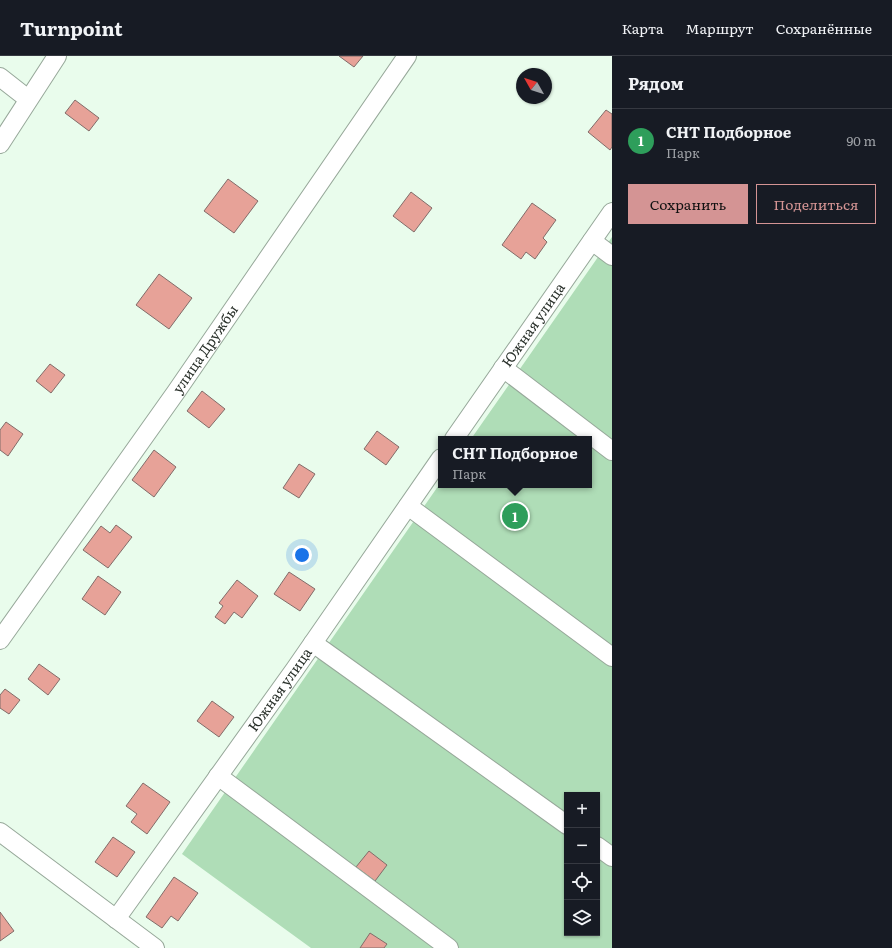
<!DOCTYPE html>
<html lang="ru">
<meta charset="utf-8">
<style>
body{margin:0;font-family:Literata,serif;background:#20242c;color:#f1f3f6}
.controls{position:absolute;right:12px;bottom:12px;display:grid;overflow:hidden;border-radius:0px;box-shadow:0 1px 3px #0004}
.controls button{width:36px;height:36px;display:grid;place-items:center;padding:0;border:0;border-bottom:1px solid #363941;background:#171b24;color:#f1f3f6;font:20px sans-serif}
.compass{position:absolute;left:516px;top:12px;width:36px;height:36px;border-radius:50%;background:#171b24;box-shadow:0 1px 3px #0004;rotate:309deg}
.you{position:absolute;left:302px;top:499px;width:14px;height:14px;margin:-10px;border:3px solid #fff;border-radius:50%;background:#1a73e8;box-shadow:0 0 0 6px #1a73e833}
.badge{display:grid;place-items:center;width:26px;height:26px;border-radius:50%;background:#d49494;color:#fff;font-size:13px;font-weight:700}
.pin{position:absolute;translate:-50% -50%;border:2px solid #fff;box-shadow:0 1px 4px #0006}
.popup{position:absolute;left:438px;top:380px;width:154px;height:52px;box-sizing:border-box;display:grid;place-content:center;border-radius:0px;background:#171b24;filter:drop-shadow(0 1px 3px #0005);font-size:13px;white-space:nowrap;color:#9ea1a6}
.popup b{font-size:15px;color:#f1f3f6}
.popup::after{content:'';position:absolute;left:50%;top:100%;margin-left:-8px;border:8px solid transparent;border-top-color:#171b24}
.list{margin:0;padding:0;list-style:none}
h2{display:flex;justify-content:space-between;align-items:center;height:52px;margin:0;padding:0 16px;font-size:17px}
h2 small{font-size:13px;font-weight:400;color:#9ea1a6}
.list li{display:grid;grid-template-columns:26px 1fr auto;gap:12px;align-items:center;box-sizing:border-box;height:64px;padding:0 16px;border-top:1px solid #363941}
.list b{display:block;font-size:15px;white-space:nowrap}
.list p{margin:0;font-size:13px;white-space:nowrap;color:#9ea1a6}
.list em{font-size:13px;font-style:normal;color:#9ea1a6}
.actions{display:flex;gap:8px;padding:12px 16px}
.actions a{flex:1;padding:9px 0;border:1px solid #d49494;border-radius:0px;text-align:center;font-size:14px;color:#d49494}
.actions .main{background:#d49494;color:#111}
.icon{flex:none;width:22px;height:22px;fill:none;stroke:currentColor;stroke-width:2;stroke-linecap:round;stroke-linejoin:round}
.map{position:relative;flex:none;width:612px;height:892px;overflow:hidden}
header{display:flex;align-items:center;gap:24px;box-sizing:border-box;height:56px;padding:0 20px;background:#171b24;border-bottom:1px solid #363941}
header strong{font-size:19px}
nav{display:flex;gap:22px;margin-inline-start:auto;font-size:14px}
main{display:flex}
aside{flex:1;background:#171b24}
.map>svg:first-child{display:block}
.green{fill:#afddb7;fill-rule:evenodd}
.building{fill:#e7a298;stroke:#826c69}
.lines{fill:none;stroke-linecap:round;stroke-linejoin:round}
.minor-casing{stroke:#97a89a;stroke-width:20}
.minor{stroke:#fff;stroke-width:18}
.labels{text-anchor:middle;stroke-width:4;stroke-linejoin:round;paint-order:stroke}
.street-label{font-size:14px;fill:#2a312b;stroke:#fff}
</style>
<header>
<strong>Turnpoint</strong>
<nav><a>Карта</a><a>Маршрут</a><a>Сохранённые</a></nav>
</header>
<main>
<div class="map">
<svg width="612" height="892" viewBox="0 0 612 892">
<rect width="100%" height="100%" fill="#e9fcec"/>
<path class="green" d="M612 181V892H311L182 798 441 426V429H589V383H471ZM567 739H597V877H567Z"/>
<path class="building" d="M339 0H363L354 11Z
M75 44 99 62 89 75 65 57Z
M606 54 612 58V91L610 94 588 76Z
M228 123 258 145 234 177 204 155Z
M411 136 432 152 414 176 393 160Z
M532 147 556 164 543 182 547 186 535 203 526 196 521 203 502 189Z
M159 218 192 242 169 273 136 249Z
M50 308 65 319 51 337 36 325Z
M202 335 225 353 209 372 187 355Z
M6 366 23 378 8 400 0 394V374Z
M377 375 399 391 386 409 364 393Z
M154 394 176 411 154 441 132 424Z
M299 408 315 418 299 442 283 432Z
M116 469 132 481 108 512 83 494 101 470 110 477Z
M289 516 315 533 300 555 274 538Z
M98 520 121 536 105 559 82 543Z
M237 524 258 540 242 562 234 556 225 568 215 561 223 550 219 547Z
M39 608 60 623 48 639 28 623Z
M5 633 20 644 9 658 0 652V639Z
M212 645 234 661 219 681 197 665Z
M143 727 170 746 147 778 131 766 137 758 126 750Z
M113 781 135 796 117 821 95 806Z
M369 795 387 809 375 825 356 811Z
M174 821 198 837 178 865 171 860 162 872 146 861Z
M0 856 14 875 0 885Z
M370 877 387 888 384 892H360Z"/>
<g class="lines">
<defs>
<g id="minor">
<path d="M0 21 28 43"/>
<path d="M0 88 57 0"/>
<path d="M592 185 612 200"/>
<path d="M503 312 612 395"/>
<path id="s1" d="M454 383 612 156"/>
<path d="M408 450 612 601"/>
<path id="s2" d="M0 584 176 336 407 0"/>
<path d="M313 587 567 769"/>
<path d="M218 720 449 892"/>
<path d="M0 776 155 892"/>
<path d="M597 790 612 801"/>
<path id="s3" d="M116 863 295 613 441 402"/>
</g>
</defs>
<use href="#minor" class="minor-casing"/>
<use href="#minor" class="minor"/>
</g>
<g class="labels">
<g class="street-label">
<text dy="5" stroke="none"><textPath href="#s1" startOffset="139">Южная улица</textPath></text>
<text dy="5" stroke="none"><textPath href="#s2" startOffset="356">улица Дружбы</textPath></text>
<text dy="5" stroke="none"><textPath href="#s3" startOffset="282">Южная улица</textPath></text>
</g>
</g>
</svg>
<div class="controls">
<button>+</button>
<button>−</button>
<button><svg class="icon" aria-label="locate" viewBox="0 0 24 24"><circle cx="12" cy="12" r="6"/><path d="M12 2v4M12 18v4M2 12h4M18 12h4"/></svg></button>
<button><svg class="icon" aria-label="layers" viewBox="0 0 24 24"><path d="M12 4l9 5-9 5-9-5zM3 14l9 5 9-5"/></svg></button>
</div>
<svg class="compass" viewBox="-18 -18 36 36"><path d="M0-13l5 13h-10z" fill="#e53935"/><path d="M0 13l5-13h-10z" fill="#9ea1a6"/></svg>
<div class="you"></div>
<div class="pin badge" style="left:515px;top:460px;background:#2e9e5b">1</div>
<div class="popup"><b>СНТ Подборное</b>Парк</div>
</div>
<aside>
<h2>Рядом<small></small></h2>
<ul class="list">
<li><span class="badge" style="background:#2e9e5b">1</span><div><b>СНТ Подборное</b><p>Парк</p></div><em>90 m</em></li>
</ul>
<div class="actions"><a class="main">Сохранить</a><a>Поделиться</a></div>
</aside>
</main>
